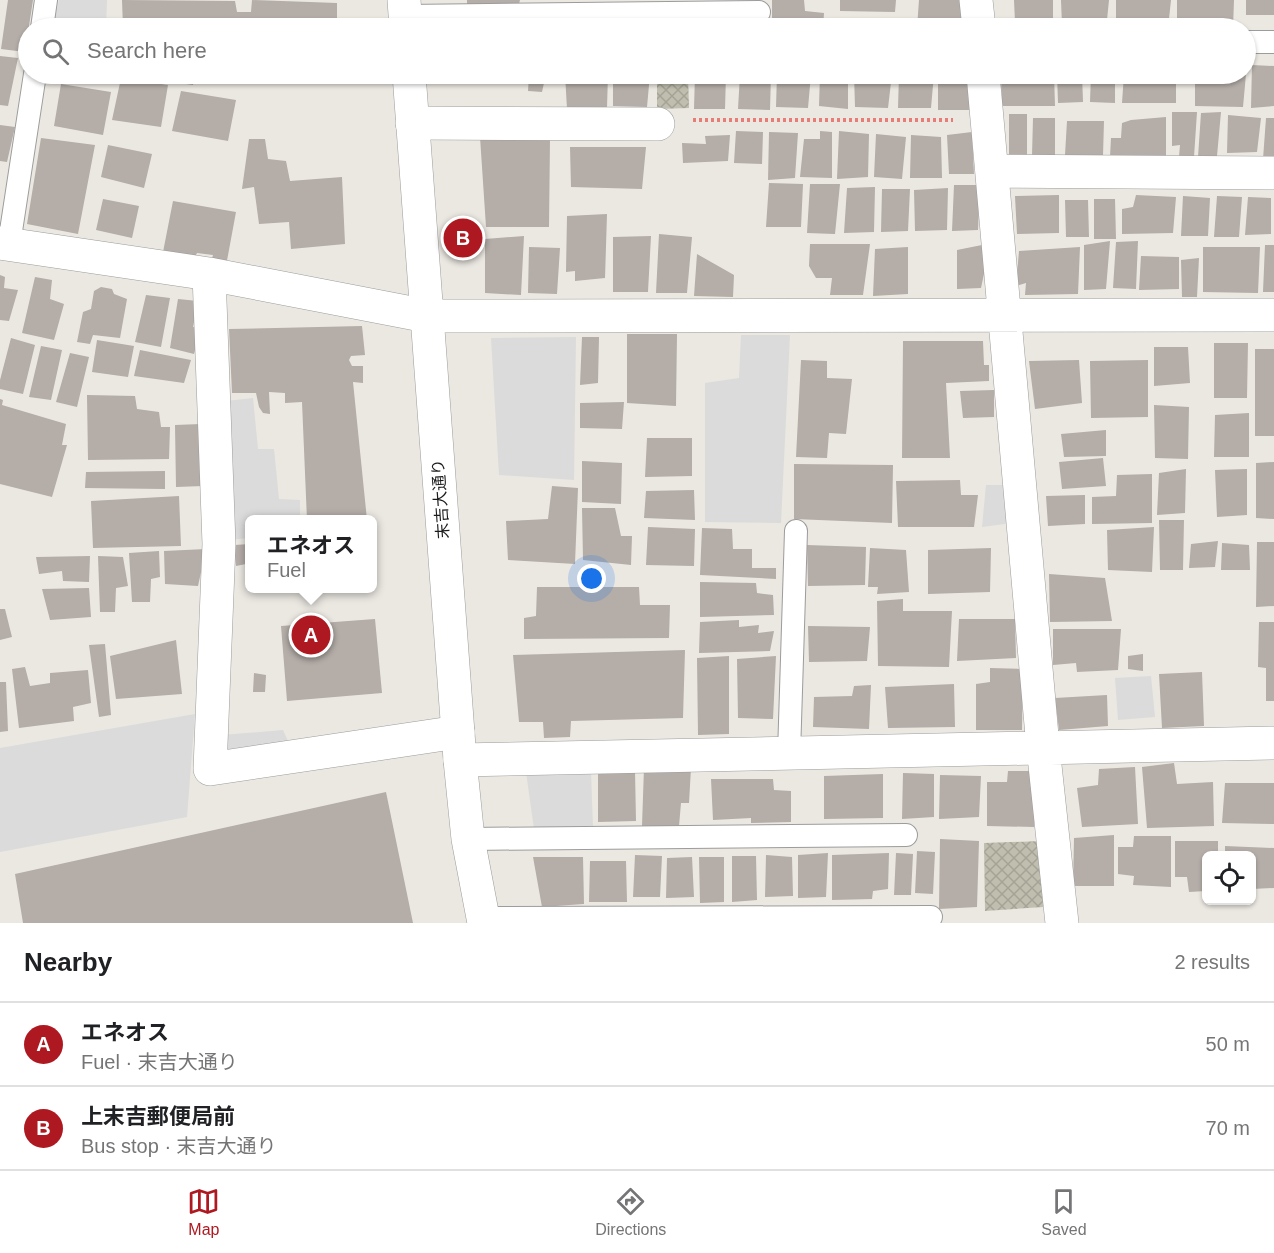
<!DOCTYPE html>
<meta charset="utf-8">
<style>
body{margin:0;font-family:Arial,"Noto Sans JP",sans-serif;background:#f6f6f6;color:#202124}
.controls{position:absolute;right:18px;bottom:18px;display:grid;overflow:hidden;border-radius:9px;box-shadow:0 2px 4px #0004}
.controls button{width:54px;height:54px;display:grid;place-items:center;padding:0;border:0;border-bottom:2px solid #e0e0e0;background:#fff;color:#202124;font:30px sans-serif}
.you{position:absolute;left:592px;top:579px;width:21px;height:21px;margin:-15px;border:4px solid #fff;border-radius:50%;background:#1a73e8;box-shadow:0 0 0 9px #1a73e833}
.badge{display:grid;place-items:center;width:39px;height:39px;border-radius:50%;background:#ae1921;color:#fff;font-size:20px;font-weight:700}
.pin{position:absolute;translate:-50% -50%;border:3px solid #fff;box-shadow:0 2px 6px #0006}
.popup{position:absolute;left:245px;top:515px;width:132px;height:78px;box-sizing:border-box;display:grid;place-content:center;border-radius:9px;background:#fff;filter:drop-shadow(0 2px 4px #0005);font-size:20px;white-space:nowrap;color:#757577}
.popup b{font-size:22px;color:#202124}
.popup::after{content:'';position:absolute;left:50%;top:100%;margin-left:-12px;border:12px solid transparent;border-top-color:#fff}
.list{margin:0;padding:0;list-style:none}
h2{display:flex;justify-content:space-between;align-items:center;height:78px;margin:0;padding:0 24px;font-size:26px}
h2 small{font-size:20px;font-weight:400;color:#757577}
.list li{display:grid;grid-template-columns:39px 1fr auto;gap:18px;align-items:center;box-sizing:border-box;height:84px;padding:0 24px;border-top:2px solid #e0e0e0}
.list b{display:block;font-size:22px;white-space:nowrap}
.list p{margin:0;font-size:20px;white-space:nowrap;color:#757577}
.list em{font-size:20px;font-style:normal;color:#757577}
.icon{flex:none;width:33px;height:33px;fill:none;stroke:currentColor;stroke-width:2;stroke-linecap:round;stroke-linejoin:round}
.map{position:relative;flex:none;width:1274px;height:923px;overflow:hidden}
.search{position:absolute;background:#fff;box-shadow:0 2px 4px #0004;left:18px;right:18px;top:18px;height:66px;display:flex;align-items:center;gap:15px;box-sizing:border-box;padding:0 21px;border-radius:33px;color:#757577;font-size:22px}
.sheet{height:246px;background:#fff}
nav{display:flex;justify-content:space-around;align-items:center;box-sizing:border-box;height:84px;border-top:2px solid #e0e0e0;background:#fff;font-size:16px;color:#757577}
nav a{display:grid;justify-items:center;gap:3px}
nav .on{color:#ae1921}
.map>svg:first-child{display:block}
.construction{fill:url(#construction-cross-hatch)}
.parking{fill:#dbdbdb}
.building{fill:#b4ada8}
.lines{fill:none;stroke-linecap:round;stroke-linejoin:round}
.service-casing{stroke:#9c9c9c;stroke-width:24}
.minor-casing{stroke:#9c9c9c;stroke-width:34}
.tertiary-casing{stroke:#9c9c9c;stroke-width:34}
.path{stroke:#e77d77;stroke-width:4;stroke-dasharray:3 3;stroke-linecap:butt}
.service{stroke:#fff;stroke-width:22}
.minor{stroke:#fff;stroke-width:33}
.tertiary{stroke:#fff;stroke-width:33}
.labels{text-anchor:middle;stroke-width:6;stroke-linejoin:round;paint-order:stroke}
.street-label{font-size:16px;fill:#1b1b1b;stroke:#fff}
</style>
<div class="map">
<svg width="1274" height="923" viewBox="0 0 1274 923">
<defs>
<pattern id="construction-cross-hatch" width="8" height="8" patternUnits="userSpaceOnUse" patternTransform="scale(1.5)"><rect width="8" height="8" fill="#bfbeaf"/><path d="M0 0l8 8M0 8l8-8" fill="none" stroke="#a4a396"/></pattern>
</defs>
<rect width="100%" height="100%" fill="#ebe8e2"/>
<path class="construction" d="M657 74H688L689 108 657 109Z
M1041 841 1043 907 985 911 984 843Z"/>
<path class="parking" d="M59 0H107L106 28H53Z
M741 335H790L781 523 705 522V383L739 378Z
M576 337 574 480 499 475 491 338Z
M253 398 258 449H274L279 499 300 500V519L250 520 249 538 228 540 226 401Z
M986 485H1008L1012 523 982 527Z
M1151 676 1155 717 1118 720 1115 678Z
M195 714 187 817 0 852V748Z
M283 730 292 750 220 762 222 735Z
M591 771 593 828 534 829 526 772Z"/>
<path class="building" d="M8 0H33L25 52 1 49Z
M122 0 235 1 237 12H251L252 0 337 3V28H123Z
M467 0H520L519 4H467Z
M772 0H804L805 11 824 13 823 28H772Z
M840 0H896L895 12 840 11Z
M919 0H963L962 28H917Z
M1014 0H1053V20L1015 22Z
M1061 0H1109L1107 20 1071 18 1072 24 1062 25Z
M1116 0H1171L1168 28H1116Z
M1177 0H1234L1233 28H1177Z
M1246 0H1274V15H1246Z
M631 22V28H605L604 24Z
M688 22 689 28H662V23Z
M838 23 908 25V28H838Z
M724 24 762 26V28H724Z
M0 56 18 58 8 106 0 105Z
M1252 65 1274 66V106L1251 108Z
M178 74H195L193 85 179 83Z
M529 74H546L542 92 528 91Z
M565 74H608L607 108 567 109Z
M613 74H650L647 107 613 106Z
M695 74H726L725 109H694Z
M740 74H771L770 110 738 109Z
M777 74H811L808 108 776 107Z
M820 74H848V109L819 106Z
M854 74H892L888 108 855 107Z
M899 74H934L931 108H898Z
M938 74H970V110H938Z
M1001 74H1054L1055 106H1002Z
M1057 74H1082L1083 102 1058 103Z
M1091 74H1115V103L1090 102Z
M1124 74H1176V103H1122Z
M1195 74H1246L1243 107 1195 106Z
M121 78 168 85 161 127 112 120Z
M61 84 111 92 103 135 54 126Z
M181 91 236 100 228 141 172 131Z
M1172 112H1197L1194 157H1179L1180 145 1172 146Z
M1221 112 1217 156 1198 157 1201 113Z
M1009 114H1027V156H1009Z
M1228 115 1261 118 1257 152 1227 153Z
M1166 117V158L1110 157 1111 138H1121L1122 123 1131 120Z
M1033 118H1055V156H1032Z
M1266 118H1274V159H1263Z
M1067 121H1104L1103 156 1076 157 1065 155Z
M0 125 15 127 7 162 0 161Z
M736 131 763 132 762 164 734 163Z
M820 131 832 132V178L800 177 804 139H820Z
M839 131 869 134 868 177 837 179Z
M769 132 798 133 795 178 768 180Z
M972 132 974 174H949L947 135Z
M876 134 906 137 902 179 874 177Z
M730 135 728 161 683 163 682 143 706 144 705 136Z
M911 135 941 137 942 178H910Z
M480 137 550 138 549 227H486Z
M41 138 95 145 78 234 27 224Z
M249 139H265L268 159 286 161 290 181 342 177 345 244 291 249 289 222 259 224 254 187 242 189Z
M108 145 152 154 144 188 101 177Z
M570 147H646L642 189 571 187Z
M769 183 803 184 801 227H766Z
M810 184H840L835 234 807 233Z
M954 185H980L978 230 952 231Z
M875 187 874 232 844 233 847 188Z
M948 188 947 230 915 231 914 190Z
M882 189H910L908 231 881 232Z
M1059 195V233L1017 234 1015 196Z
M1136 195 1176 197 1173 233 1122 234V209L1133 207Z
M1183 196 1210 198 1208 236H1181Z
M1217 196 1242 197 1239 237H1214Z
M1248 197 1271 198V234L1245 235Z
M103 199 139 206 132 238 96 230Z
M1094 199H1115L1116 239H1094Z
M1065 200H1088L1089 237H1066Z
M173 201 236 212 226 266 211 262 213 255 197 253 194 259 163 252Z
M607 214 605 278 575 281V271L566 272 567 216Z
M659 234 692 237 687 293H656Z
M524 236 521 295 485 293V239Z
M651 236 648 292H613V237Z
M1110 241 1106 289 1084 290V245Z
M1138 241 1136 289 1113 288 1116 242Z
M810 244H870L863 295H830L832 278H816L809 266Z
M982 245 985 269 981 288 957 289V250Z
M1265 245H1274V292H1263Z
M529 247 560 248 557 294 528 293Z
M908 247V294L873 296 875 249Z
M1080 247 1078 294 1025 295 1026 283 1016 286 1019 251Z
M1203 247H1260L1258 293 1203 292Z
M697 254 734 275 733 297 694 296Z
M1141 256 1179 257V289L1139 290Z
M1199 258 1197 297H1182L1181 260Z
M0 275 5 277 4 288 18 290 9 321 0 320Z
M35 277 52 280 50 299 64 304 54 340 22 333Z
M101 287 112 289 114 294 127 299 120 338 93 335 90 344 77 342 83 312 91 309 94 291Z
M146 295 170 298 161 347 135 342Z
M178 299 198 301 193 327 201 328 194 354 170 348Z
M362 326 365 355 351 356 349 360 352 366H363V383L353 382 367 520H307L302 402 285 403V393L269 392 270 414 263 413 259 407 256 393H232L229 329Z
M627 334H677L676 406 627 403Z
M582 337H599L598 383 580 385Z
M11 338 35 345 23 394 0 389V380Z
M97 340 134 346 128 377 92 372Z
M903 341H983L984 365H989V381L946 383 950 458H902Z
M1214 343H1248L1247 398H1214Z
M41 346 62 350 51 400 29 397Z
M1154 347H1188L1190 383 1154 386Z
M1255 349H1274V436H1255Z
M140 350 191 360 184 383 134 376Z
M70 353 89 357 77 407 56 402Z
M801 360 827 361V378L852 379 846 434 829 433 827 458 796 457Z
M1079 360 1082 403 1035 409 1029 361Z
M1148 360V417L1091 418 1090 361Z
M994 390V417L963 418 960 391Z
M87 395 135 396 137 409 159 412 161 427H170L169 459 88 460Z
M0 399 3 400 2 405 66 424 62 445H67L52 497 0 484Z
M624 402 622 429 580 428V403Z
M1154 405 1189 407 1188 459 1155 458Z
M1249 413V457H1214L1215 415Z
M201 424 203 486 176 487 175 425Z
M1106 430V456L1064 457 1061 434Z
M647 438H692V476L645 477Z
M1103 458 1106 486 1062 489 1059 462Z
M582 461 622 463 621 504 582 502Z
M1274 462V519L1256 518V463Z
M794 464 893 465 892 523 794 519Z
M1186 469 1185 513 1157 515 1159 473Z
M1247 469V515L1217 517 1215 470Z
M165 471V489L85 488 86 472Z
M1152 474V523L1092 524V497L1116 496 1117 475Z
M960 480 961 495H978L974 527H898L896 481Z
M552 486 578 488 575 564 508 560 506 521 548 519Z
M694 490 695 520 644 518 646 491Z
M1085 495V524L1048 526 1046 496Z
M179 496 181 546 93 548 91 501Z
M582 508H615L621 536H632L631 565 583 560Z
M1159 520H1184L1183 570H1160Z
M648 527 695 529 694 566 646 565Z
M1154 527 1152 572 1108 570 1107 530Z
M702 528 732 529 733 549H752V568H776V579L700 575Z
M1218 541 1215 567 1189 568 1191 544Z
M1257 542H1274V606L1256 607Z
M1222 543 1249 545 1250 570H1221Z
M250 544V577L247 578 246 564 236 566 234 545Z
M807 545 866 547 865 585 808 586Z
M870 548 906 550 909 592 877 594 878 587H868Z
M991 548 990 592 928 594V550Z
M206 549 198 586 165 584 164 551Z
M159 551 160 577 151 579 150 602H132L129 553Z
M90 556 89 582 63 581 62 571 39 574 36 557Z
M98 556 123 557 128 586 116 588 115 612H100Z
M1049 574 1105 578 1112 621 1050 622Z
M700 582 756 583 757 593 773 595 774 615 700 617Z
M537 587H639L640 605H670L669 638 524 639V618L536 616Z
M89 588 91 617 50 620 42 589Z
M903 599V611H952L949 667 878 666 877 601Z
M0 609H5L12 637 0 640Z
M375 619 382 693 287 701 281 626Z
M959 619H1015L1016 658 957 661Z
M739 620V627L759 625 758 633 774 631 770 651 699 653 700 622Z
M1259 622H1274V701H1266V668L1258 667Z
M808 626 870 627 867 661 809 662Z
M1053 629H1121L1118 670 1077 672 1076 663 1053 665Z
M176 640 182 694 116 699 110 656Z
M105 644 111 715 99 717 89 645Z
M685 650 683 718 571 721 570 737 544 738 543 722H519L513 655Z
M1143 654V671L1128 669V656Z
M729 656V734L698 735 697 658Z
M776 656 773 719 738 718 737 659Z
M25 667 30 686 50 683V673L88 670 91 703 73 707 74 721 19 728 12 669Z
M990 668 1023 669 1022 730H976V684L990 682Z
M1202 672 1204 726 1162 728 1159 674Z
M254 673 266 675 265 692H253Z
M0 682H6L8 731 0 732Z
M954 684 955 727 888 728 885 687Z
M871 685 869 729 813 727 814 697 852 696 854 686Z
M1107 695 1108 726 1059 730 1055 698Z
M1174 763 1177 784 1213 782 1214 826 1147 828 1142 767Z
M1135 767 1138 824 1082 827 1077 788 1098 785 1099 769Z
M644 768H691L689 803H681L679 826H642Z
M635 771 636 821 598 822V774Z
M1008 771H1036L1034 827 987 826V782H1007Z
M903 773 934 774V817L902 819Z
M883 774V818L824 819V776Z
M940 775 981 776 979 817 939 819Z
M711 779H773L774 790 791 791V822L751 823V818L713 820Z
M1225 783H1274V824L1222 823Z
M386 792 413 923H23L15 874Z
M1114 835V886H1073L1074 838Z
M1134 836H1171V887L1133 885 1134 876 1118 874V847H1133Z
M940 839 979 841 977 907 939 909Z
M1175 841H1218V856H1206V891L1189 892 1187 877H1175Z
M1225 846 1274 848V888L1252 889V856H1225Z
M917 851 935 852 933 894 915 893Z
M828 853 826 897 798 898V855Z
M889 853 888 889 873 891 872 899 832 900V855Z
M896 853 913 854 911 895H894Z
M635 855 662 856 660 897H633Z
M766 855 792 857 793 896 765 897Z
M732 856H756L757 900 732 902Z
M533 857H583L584 904 542 907Z
M692 857 694 897 666 898 667 858Z
M699 857H724V902L700 903Z
M590 861H626L627 902H589Z"/>
<g class="lines">
<defs>
<path id="service" d="M405 16 759 12
M42 28 46 0
M1246 42H1274
M9 244 35 74
M789 754 796 531
M468 839 906 835
M483 918 931 917"/>
<path id="minor" d="M976 0 979 28
M983 74 1043 747 1062 923
M412 123 658 124
M992 171 1274 173
M0 243 209 274 427 316 1274 315
M209 274 219 544 210 769 458 732
M460 760 1274 743"/>
<path id="tertiary" d="M404 0 406 28
M409 74 460 760 468 839 484 923"/>
</defs>
<use href="#service" class="service-casing"/>
<use href="#minor" class="minor-casing"/>
<use href="#tertiary" class="tertiary-casing"/>
<path class="path" d="M693 120H953"/>
<use href="#service" class="service"/>
<use href="#minor" class="minor"/>
<use href="#tertiary" class="tertiary"/>
</g>
<g class="labels">
<g class="street-label">
<text transform="translate(440 499) rotate(-94)" y="6">末吉大通り</text>
</g>
</g>
</svg>
<div class="controls">
<button><svg class="icon" aria-label="locate" viewBox="0 0 24 24"><circle cx="12" cy="12" r="6"/><path d="M12 2v4M12 18v4M2 12h4M18 12h4"/></svg></button>
</div>
<div class="you"></div>
<div class="pin badge" style="left:311px;top:635px">A</div>
<div class="popup"><b>エネオス</b>Fuel</div>
<div class="pin badge" style="left:463px;top:238px">B</div>
<div class="search"><svg class="icon" aria-label="search" viewBox="0 0 24 24"><circle cx="10" cy="10" r="6"/><path d="M15 15l6 6"/></svg>Search here</div>
</div>
<section class="sheet">
<h2>Nearby<small>2 results</small></h2>
<ul class="list">
<li><span class="badge">A</span><div><b>エネオス</b><p>Fuel · 末吉大通り</p></div><em>50 m</em></li>
<li><span class="badge">B</span><div><b>上末吉郵便局前</b><p>Bus stop · 末吉大通り</p></div><em>70 m</em></li>
</ul>
</section>
<nav>
<a class="on"><svg class="icon" aria-label="map" viewBox="0 0 24 24"><path d="M3 6l6-2 6 2 6-2v14l-6 2-6-2-6 2zM9 4v14M15 6v14"/></svg>Map</a>
<a><svg class="icon" aria-label="directions" viewBox="0 0 24 24"><path d="M12 3l9 9-9 9-9-9zM9 14v-3h6M13 9l2 2-2 2"/></svg>Directions</a>
<a><svg class="icon" aria-label="saved" viewBox="0 0 24 24"><path d="M7 4h10v16l-5-4-5 4z"/></svg>Saved</a>
</nav>
